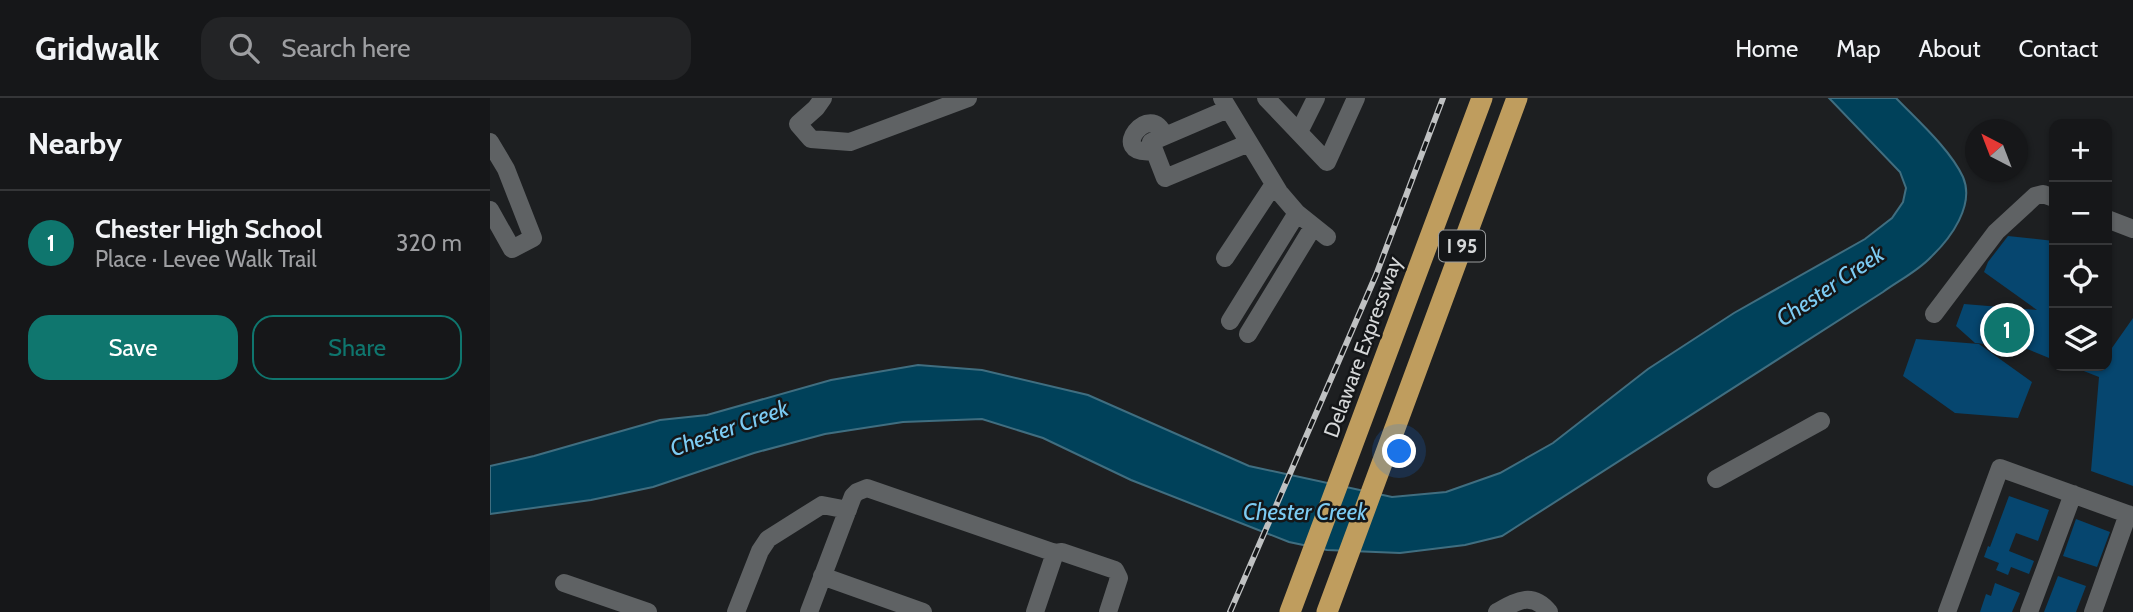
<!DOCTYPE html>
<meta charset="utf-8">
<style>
body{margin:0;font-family:Cabin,sans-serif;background:#232426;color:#f1f3f6}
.controls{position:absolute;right:21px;top:21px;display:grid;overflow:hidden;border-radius:14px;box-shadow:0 2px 5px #0004}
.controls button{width:63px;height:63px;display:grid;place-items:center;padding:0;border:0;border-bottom:2px solid #353638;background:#161719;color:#f1f3f6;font:35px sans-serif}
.compass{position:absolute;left:1475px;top:21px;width:63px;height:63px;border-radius:50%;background:#161719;box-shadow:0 2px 5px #0004;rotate:318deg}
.you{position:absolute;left:910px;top:354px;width:24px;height:24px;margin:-18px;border:5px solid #fff;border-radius:50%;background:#1a73e8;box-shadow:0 0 0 10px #1a73e833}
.badge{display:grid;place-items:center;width:46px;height:46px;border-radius:50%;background:#0f766e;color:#fff;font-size:23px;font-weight:700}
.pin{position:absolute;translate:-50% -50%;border:4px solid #fff;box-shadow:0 2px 7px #0006}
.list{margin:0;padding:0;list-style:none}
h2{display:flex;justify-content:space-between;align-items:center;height:91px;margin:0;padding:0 28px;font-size:30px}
h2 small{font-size:23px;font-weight:400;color:#9e9fa2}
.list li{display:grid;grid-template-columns:46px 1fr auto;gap:21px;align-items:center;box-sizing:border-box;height:105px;padding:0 28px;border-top:2px solid #353638}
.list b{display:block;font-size:26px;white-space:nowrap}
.list p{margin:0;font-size:23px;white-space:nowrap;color:#9e9fa2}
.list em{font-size:23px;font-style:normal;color:#9e9fa2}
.actions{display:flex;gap:14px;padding:21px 28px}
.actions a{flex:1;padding:16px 0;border:2px solid #0f766e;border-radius:21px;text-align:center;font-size:24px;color:#0f766e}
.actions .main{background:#0f766e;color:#fff}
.icon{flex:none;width:38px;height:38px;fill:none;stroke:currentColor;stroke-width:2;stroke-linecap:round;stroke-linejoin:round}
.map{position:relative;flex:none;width:1643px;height:514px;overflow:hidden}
header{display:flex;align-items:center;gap:42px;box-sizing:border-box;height:98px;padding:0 35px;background:#161719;border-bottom:2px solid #353638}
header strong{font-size:33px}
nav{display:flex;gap:38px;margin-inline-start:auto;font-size:24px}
.search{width:490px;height:63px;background:#232426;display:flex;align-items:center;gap:18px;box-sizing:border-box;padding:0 24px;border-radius:21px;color:#9e9fa2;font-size:26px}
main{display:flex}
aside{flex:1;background:#161719}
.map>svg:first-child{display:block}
.water{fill:#00415a;stroke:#406e80;stroke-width:2}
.building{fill:#06466f}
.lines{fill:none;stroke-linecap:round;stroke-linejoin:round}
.minor{stroke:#5f6264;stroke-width:18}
.highway{stroke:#bf9d5e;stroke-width:21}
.rail-casing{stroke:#bfc1c2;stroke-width:6}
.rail{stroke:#141618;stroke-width:3.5;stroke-dasharray:10;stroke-linecap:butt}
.labels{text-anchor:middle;stroke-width:5;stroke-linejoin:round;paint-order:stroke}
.shield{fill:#141618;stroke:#9b9d9e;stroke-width:2}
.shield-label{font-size:19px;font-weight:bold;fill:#d5d7d8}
.street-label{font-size:21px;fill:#d5d7d8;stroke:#141618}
.water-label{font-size:23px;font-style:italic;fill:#7ccbf3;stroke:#141618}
</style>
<header>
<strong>Gridwalk</strong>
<div class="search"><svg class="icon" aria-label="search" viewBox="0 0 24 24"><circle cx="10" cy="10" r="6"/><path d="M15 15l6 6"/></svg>Search here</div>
<nav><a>Home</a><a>Map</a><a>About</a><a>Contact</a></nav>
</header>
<main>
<aside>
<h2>Nearby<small></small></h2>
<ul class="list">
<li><span class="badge">1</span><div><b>Chester High School</b><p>Place · Levee Walk Trail</p></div><em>320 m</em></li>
</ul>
<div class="actions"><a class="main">Save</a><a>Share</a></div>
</aside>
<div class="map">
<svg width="1643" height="514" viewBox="0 0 1643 514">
<rect width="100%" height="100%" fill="#1d1f21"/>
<path class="water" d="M1339 0H1406C1427 22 1460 51 1473 79 1485 107 1461 140 1441 159 1428 173 1408 183 1393 194L1012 438 975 447 910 455 837 452 799 444 641 382 553 340 492 321 413 324 335 336 264 355 163 389 101 402 0 416V368L44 358 170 322 217 317 341 282 428 267 492 272 598 297 759 368 902 399 956 394 1010 375 1063 345 1158 271 1244 215 1375 141 1402 120 1413 104 1416 90 1410 74Z"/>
<path class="building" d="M1518 138 1564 143V262L1535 250 1485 245 1466 228 1474 206 1547 212 1494 174 1498 164Z
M1643 220V388L1601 373 1609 279 1581 268H1617V257Z
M1426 241 1489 246 1542 284 1528 320 1465 315 1413 278Z
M1519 398 1559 412 1548 443 1526 435 1519 453 1544 463 1539 476 1521 469 1518 477 1506 472 1509 465 1494 459 1498 448 1500 449Z
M1586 421 1620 434 1607 469 1573 458Z
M1568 478 1596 488 1586 514H1554Z
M1505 485 1530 495 1522 514H1490L1496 496 1501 498Z"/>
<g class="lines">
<path class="minor" d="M333 0 326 10 308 26 321 41 360 44 478 0
M732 0 789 94 807 115 837 139
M776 0 837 64 866 0
M738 11 661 44 675 80 759 45
M809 34 826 0
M0 44 16 71 43 140 22 151 0 112
M664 53C614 59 662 0 674 38
M1617 121 1643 131
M735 160 784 86
M1444 216 1506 134 1545 98 1553 96 1564 100
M740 223 807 115
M758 236 823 129
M1226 381 1331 323
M332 478 433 514
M74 485 158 514
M246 514 270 453 278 441 332 407 358 412
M319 514 363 398 367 394 377 390 565 455 572 454 625 472 629 480 618 514
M545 514 565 455
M1007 514C1027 503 1042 493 1059 514
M1457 514 1510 370 1643 418
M1539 514 1583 396
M1603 514 1638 416"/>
<path class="highway" d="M800 514 992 0
M837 514 1027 0"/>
<defs>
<path id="rail" d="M740 514 886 177 953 0"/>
</defs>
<use href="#rail" class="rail-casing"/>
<use href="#rail" class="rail"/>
</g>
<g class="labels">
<rect class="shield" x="949" y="132.5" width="46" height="31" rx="5"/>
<g class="shield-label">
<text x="972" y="155">I 95</text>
</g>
<g class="street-label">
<text transform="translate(873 249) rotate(-70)" y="7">Delaware Expressway</text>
</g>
<g class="water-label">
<text transform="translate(1340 188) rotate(-34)" y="8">Chester Creek</text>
<text transform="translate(239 330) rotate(-20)" y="8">Chester Creek</text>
<text x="815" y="422">Chester Creek</text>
</g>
</g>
</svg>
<div class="controls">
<button>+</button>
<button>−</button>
<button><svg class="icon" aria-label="locate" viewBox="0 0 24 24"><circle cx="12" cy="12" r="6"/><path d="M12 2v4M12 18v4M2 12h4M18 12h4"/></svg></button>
<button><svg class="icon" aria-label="layers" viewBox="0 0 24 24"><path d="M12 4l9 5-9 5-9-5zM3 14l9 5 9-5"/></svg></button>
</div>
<svg class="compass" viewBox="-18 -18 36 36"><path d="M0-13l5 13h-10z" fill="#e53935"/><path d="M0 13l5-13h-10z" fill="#9e9fa2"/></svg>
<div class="you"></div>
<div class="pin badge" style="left:1517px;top:232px">1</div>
</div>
</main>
